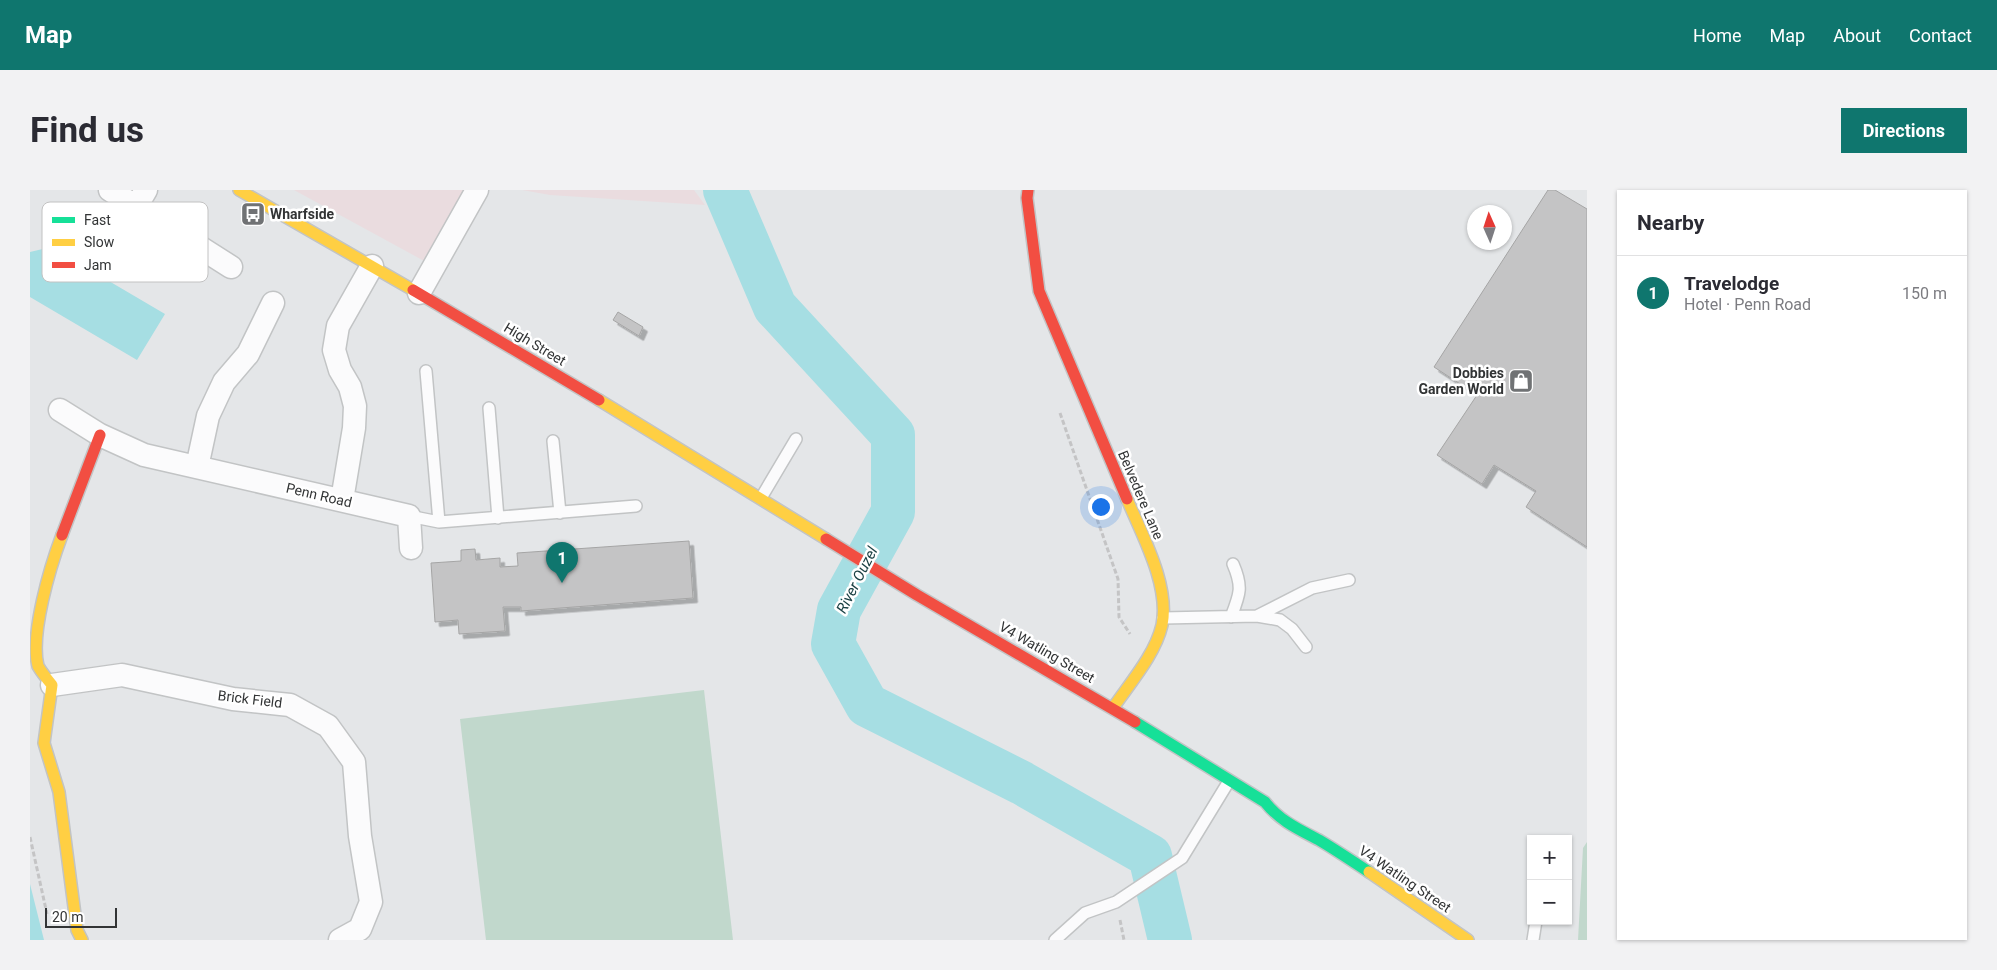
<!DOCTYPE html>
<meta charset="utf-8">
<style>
body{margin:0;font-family:Roboto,sans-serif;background:#f2f2f3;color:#2b2b33}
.controls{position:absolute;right:15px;bottom:15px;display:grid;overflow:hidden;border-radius:0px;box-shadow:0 1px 4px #0004}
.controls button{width:45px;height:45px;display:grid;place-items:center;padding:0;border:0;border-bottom:1px solid #e1e1e2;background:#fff;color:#2b2b33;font:25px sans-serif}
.compass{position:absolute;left:1437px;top:15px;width:45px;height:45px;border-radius:50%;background:#fff;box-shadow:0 1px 4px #0004;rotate:357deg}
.scale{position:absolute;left:15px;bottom:12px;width:72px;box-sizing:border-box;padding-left:5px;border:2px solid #323435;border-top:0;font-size:14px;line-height:18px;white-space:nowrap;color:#323435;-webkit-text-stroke:4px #fff;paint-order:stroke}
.you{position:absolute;left:1070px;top:316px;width:18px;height:18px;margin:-12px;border:4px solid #fff;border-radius:50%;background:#1a73e8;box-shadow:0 0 0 8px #1a73e833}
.badge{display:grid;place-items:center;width:32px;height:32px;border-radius:50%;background:#0f766e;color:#fff;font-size:16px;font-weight:700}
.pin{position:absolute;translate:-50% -41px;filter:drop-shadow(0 1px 2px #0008)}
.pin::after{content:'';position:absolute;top:26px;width:18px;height:15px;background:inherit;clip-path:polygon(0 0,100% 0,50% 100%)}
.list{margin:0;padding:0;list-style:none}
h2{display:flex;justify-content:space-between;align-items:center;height:65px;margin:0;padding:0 20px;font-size:21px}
h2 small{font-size:16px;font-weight:400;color:#7c7c81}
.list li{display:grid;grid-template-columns:32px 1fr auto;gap:15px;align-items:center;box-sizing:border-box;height:75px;padding:0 20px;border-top:1px solid #e1e1e2}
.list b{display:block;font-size:19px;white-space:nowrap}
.list p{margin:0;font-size:16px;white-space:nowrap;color:#7c7c81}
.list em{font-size:16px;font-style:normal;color:#7c7c81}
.map{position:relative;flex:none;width:1557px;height:750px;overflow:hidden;border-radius:0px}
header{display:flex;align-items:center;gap:30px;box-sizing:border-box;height:70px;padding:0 25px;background:#0f766e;color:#fff}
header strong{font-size:24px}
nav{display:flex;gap:28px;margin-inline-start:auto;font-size:18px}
.intro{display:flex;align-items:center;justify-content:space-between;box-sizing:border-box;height:120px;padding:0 30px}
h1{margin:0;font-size:35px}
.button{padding:12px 22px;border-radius:0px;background:#0f766e;color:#fff;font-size:18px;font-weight:700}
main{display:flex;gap:30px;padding:0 30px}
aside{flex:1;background:#fff;border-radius:0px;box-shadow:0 1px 4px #0004}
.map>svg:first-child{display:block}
.commercial{fill:#eadcdf}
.green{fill:#c1d8cc}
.water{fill:#a6dee3}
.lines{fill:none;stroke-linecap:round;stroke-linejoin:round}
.river{stroke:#a6dee3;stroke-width:44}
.building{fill:#c4c4c5;stroke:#a5a5a5;filter:url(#shadow)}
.lane-casing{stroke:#c2c4c5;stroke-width:14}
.street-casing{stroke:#c2c4c5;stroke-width:25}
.fast-casing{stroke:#c2c4c5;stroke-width:14}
.slow-casing{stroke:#c2c4c5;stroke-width:14}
.jam-casing{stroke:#c2c4c5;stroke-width:14}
.path{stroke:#c4c4c5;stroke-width:3;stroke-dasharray:5 2.5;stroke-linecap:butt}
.lane{stroke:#fbfbfc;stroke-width:11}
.street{stroke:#fbfbfc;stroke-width:22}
.fast{stroke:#16e098;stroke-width:11}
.slow{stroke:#ffcf43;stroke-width:11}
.jam{stroke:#f24e42;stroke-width:11}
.labels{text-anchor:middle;stroke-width:5;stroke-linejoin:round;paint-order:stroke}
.poi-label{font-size:14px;font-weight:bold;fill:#323435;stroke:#fff;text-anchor:start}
.street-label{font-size:14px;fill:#323435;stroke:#fff}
.water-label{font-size:15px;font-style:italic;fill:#1b4144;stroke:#fff}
.key{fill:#fff;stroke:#c2c2c2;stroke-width:1}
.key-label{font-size:14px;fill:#323435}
</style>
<header>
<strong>Map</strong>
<nav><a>Home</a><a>Map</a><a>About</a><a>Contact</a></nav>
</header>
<div class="intro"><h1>Find us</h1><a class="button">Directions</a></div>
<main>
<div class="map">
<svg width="1557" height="750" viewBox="0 0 1557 750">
<defs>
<filter id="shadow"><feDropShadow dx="4.5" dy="4.5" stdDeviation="0" flood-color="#0004"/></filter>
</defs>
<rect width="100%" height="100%" fill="#e4e6e8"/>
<path class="commercial" d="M264 0H458L407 78Z
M492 0H664L675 15 520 5Z"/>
<path class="green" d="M674 500 703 750H456L430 529Z
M1557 652V750H1548L1553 658Z"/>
<path class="water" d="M21 57 135 124 107 170 0 107V62Z
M0 694 14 750H0Z"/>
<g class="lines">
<path class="river" d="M695 0 745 117 863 245V322L809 420 803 454 837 515 992 593 1120 666 1140 750"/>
</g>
<path class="building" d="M1518 0H1525L1557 19V357L1496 317 1506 301 1464 275 1452 294 1407 265 1447 205 1404 177Z
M588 122 613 137 609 146 583 130Z
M659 351 663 408 491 421V417H473L475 441 429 444 428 430 405 432 401 373 431 371V360L445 359 446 370 470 368V377L488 376 487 363Z"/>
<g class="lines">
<defs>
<path id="lane" d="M396 181 409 332
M459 218 468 328
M523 251 530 323
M731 308 766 249
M379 326 409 332 606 316
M1227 426 1282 398 1319 390
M1201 427C1210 404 1213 397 1203 374
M1133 428 1227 426 1250 430 1262 439 1276 457
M1025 750 1055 723 1086 712 1152 668 1199 591
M1503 750 1506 731"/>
<path id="street" d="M80 0 201 77
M106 17 116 0
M389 103 447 0
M30 220 70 245 114 265 379 326 381 358
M167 277 178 226 194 192 218 164 243 113
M312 310 324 238 325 216 320 197 310 180 304 160 308 136 342 76
M22 495 92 485 203 509 260 515 298 536 324 572 330 646 341 712 330 739 310 750"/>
<path id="fast" d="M1105 532 1235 612C1250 631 1268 639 1289 650 1306 660 1322 671 1339 682"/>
<path id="slow" d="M209 0 383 100
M569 210 796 349
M32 345C20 377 0 444 8 476 12 483 17 489 22 495L14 553 29 602 47 740 52 750
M1083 518C1100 493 1125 465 1132 435 1140 395 1112 345 1097 309
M1339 682 1438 750"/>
<path id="jam" d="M998 0 997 8 1009 101 1097 309
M383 100 569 210
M32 345 70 245
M796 349 887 405 1105 532"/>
</defs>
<use href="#lane" class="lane-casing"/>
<use href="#street" class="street-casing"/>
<use href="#fast" class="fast-casing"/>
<use href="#slow" class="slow-casing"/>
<use href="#jam" class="jam-casing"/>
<path class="path" d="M1030 223 1088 389 1089 427 1100 444
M0 647 17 724
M1090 730 1094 750"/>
<use href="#lane" class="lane"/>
<use href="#street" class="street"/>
<use href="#fast" class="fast"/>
<use href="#slow" class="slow"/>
<use href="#jam" class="jam"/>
</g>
<defs>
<symbol id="bus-square" viewBox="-11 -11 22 22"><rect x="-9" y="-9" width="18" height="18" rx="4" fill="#707274" stroke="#fff"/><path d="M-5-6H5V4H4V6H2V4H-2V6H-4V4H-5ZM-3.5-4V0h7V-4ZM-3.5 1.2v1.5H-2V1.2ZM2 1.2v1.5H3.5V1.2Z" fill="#fff"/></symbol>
<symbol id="shop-square" viewBox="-11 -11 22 22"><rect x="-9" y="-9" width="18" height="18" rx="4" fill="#707274" stroke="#fff"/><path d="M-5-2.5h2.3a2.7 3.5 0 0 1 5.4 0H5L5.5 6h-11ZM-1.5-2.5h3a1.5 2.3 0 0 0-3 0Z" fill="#fff"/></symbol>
</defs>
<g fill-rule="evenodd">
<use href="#bus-square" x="209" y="10" width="28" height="28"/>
<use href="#shop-square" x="1477" y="177" width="28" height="28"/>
</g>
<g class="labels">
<g class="poi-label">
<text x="240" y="29">Wharfside</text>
<text x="1474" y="188" text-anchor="end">Dobbies<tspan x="1474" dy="16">Garden World</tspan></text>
</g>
<g class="street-label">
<text transform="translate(505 154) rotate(31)" y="5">High Street</text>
<text transform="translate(289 305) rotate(13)" y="5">Penn Road</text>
<text transform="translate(1111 305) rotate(67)" y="5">Belvedere Lane</text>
<text transform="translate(1017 462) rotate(30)" y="5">V4 Watling Street</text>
<text transform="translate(220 509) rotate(7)" y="5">Brick Field</text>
<text transform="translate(1375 689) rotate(34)" y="5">V4 Watling Street</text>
</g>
<g class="water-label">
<text transform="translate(827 390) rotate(-63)" y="5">River Ouzel</text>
</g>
</g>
<rect x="12" y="12" width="166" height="80" rx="8" class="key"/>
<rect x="22" y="27" width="23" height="6" fill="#16e098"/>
<rect x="22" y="49" width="23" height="7" fill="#ffcf43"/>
<rect x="22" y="72" width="23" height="6" fill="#f24e42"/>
<g class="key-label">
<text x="54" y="35">Fast</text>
<text x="54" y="57">Slow</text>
<text x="54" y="80">Jam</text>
</g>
</svg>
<div class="controls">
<button>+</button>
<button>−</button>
</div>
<svg class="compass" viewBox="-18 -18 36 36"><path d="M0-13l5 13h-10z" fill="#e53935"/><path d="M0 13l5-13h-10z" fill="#7c7c81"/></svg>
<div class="scale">20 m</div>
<div class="you"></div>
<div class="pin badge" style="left:532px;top:393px">1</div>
</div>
<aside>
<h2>Nearby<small></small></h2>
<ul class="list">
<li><span class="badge">1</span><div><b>Travelodge</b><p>Hotel · Penn Road</p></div><em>150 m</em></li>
</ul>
</aside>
</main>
